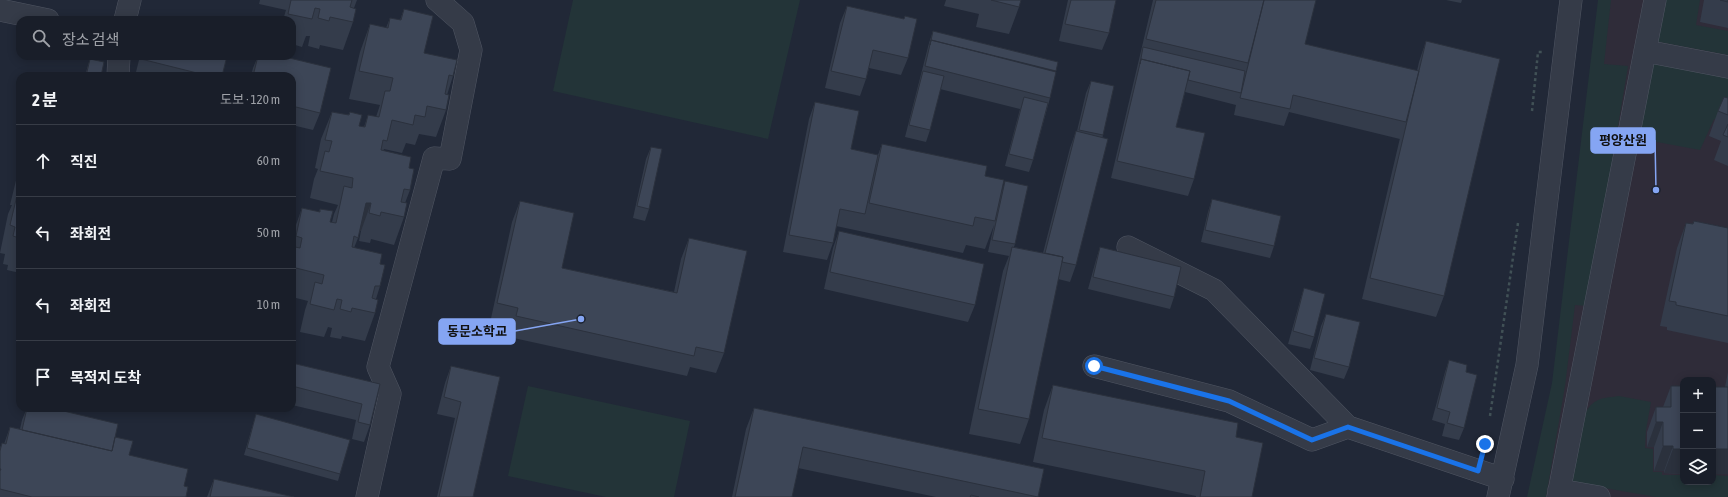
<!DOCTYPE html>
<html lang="ko">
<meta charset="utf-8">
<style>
body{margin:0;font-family:"Asap Condensed","Noto Sans KR",sans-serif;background:#222731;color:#f1f3f6}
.controls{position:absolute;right:12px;bottom:12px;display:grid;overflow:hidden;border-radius:8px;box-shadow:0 2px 10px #0003}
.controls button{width:36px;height:36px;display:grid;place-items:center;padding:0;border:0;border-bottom:1px solid #373c46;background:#191e29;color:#f1f3f6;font:20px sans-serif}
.stop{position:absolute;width:12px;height:12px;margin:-9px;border:3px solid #1a73e8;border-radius:50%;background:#fff}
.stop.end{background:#1a73e8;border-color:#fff;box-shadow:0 1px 4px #0008}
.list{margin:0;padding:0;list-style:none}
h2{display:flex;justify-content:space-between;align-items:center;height:52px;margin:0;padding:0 16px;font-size:17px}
h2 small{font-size:13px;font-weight:400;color:#9fa2a8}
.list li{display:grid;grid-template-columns:26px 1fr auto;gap:12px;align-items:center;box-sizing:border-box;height:72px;padding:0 16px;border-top:1px solid #373c46}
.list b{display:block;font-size:15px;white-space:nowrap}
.list em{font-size:13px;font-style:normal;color:#9fa2a8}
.icon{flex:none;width:22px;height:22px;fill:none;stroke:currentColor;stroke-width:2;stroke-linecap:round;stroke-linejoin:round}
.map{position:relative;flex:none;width:1728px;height:497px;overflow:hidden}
.search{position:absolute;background:#191e29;box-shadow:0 2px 10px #0003;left:16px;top:16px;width:280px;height:44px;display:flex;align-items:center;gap:10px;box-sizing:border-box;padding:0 14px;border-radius:12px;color:#9fa2a8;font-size:15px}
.panel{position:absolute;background:#191e29;box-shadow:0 2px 10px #0003;left:16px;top:72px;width:280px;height:340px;border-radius:12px}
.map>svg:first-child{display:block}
.medical{fill:#2f2c39;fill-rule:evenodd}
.green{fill:#233438}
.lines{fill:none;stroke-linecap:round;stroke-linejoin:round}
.minor-casing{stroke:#4f5562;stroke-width:23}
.path{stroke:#415156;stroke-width:2.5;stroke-dasharray:3 3;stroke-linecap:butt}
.minor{stroke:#353b48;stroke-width:22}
.wall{fill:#343c4b}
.shaded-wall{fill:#2b313d}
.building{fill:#3d4657;stroke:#2b313d}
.route{stroke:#1a73e8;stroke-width:5}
.leader{fill:none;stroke:#85a5f3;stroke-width:1.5}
.callout-dot{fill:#85a5f3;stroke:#1a202c;stroke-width:1.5}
.callout{fill:#85a5f3;stroke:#85a5f3;stroke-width:1.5}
.callout-label{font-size:13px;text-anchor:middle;font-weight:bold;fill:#111}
</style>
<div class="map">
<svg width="1728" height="497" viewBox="0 0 1728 497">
<rect width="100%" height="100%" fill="#212837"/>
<path class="medical" d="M1607 0H1728V497H1533L1559 390ZM1683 380H1713V482H1683Z"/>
<path class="green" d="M573 0H800L768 139 553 91Z
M1598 0H1611L1604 64 1628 66 1588 306 1575 305 1565 386 1546 497H1527L1552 383Z
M1663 0H1700L1696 25 1728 31V55L1654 41Z
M1651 58 1728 73V105L1721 122 1714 119 1700 150 1657 142 1646 138 1640 127Z
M528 386 690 421 674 497H606L508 476Z
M1619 396 1651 402 1646 430 1645 448 1653 449V472H1662V475H1683V482H1713V475L1728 476V497H1656L1570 482C1574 460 1576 409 1598 400 1605 397 1613 397 1619 396Z"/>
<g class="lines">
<defs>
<path id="minor" d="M0 10 48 20
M125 20 130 0
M1645 51 1728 67
M118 76 119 56
M1128 247 1214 290 1348 427 1503 479
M1094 366 1229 401 1312 440 1348 427
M1559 490 1599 497
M367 497 390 394 378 367 434 158 450 159 471 50 463 23 437 0
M1498 497 1527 365 1571 0
M1558 497 1655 0"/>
</defs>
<use href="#minor" class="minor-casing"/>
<path class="path" d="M1532 111 1538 52H1542
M1490 416 1518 223"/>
<use href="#minor" class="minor"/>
</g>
<path class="wall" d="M260 0H357L354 8 353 22 343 50 320 45 319 49 308 46 310 36H306L302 47 292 44V20H283L286 10 259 4Z
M946 0H1021L1019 7 1009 34 976 27 979 14 944 6Z
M1068 0H1116L1109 33 1102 50 1059 41Z
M1153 0H1316L1305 44 1417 71 1419 62 1426 41 1444 296 1436 317 1362 299 1400 138V139L1289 112 1284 126 1234 115 1236 105 1185 92 1176 127 1194 179 1188 196 1111 178Z
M1446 0H1462L1461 3Z
M1704 0H1728V28L1700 22Z
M847 6 904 19 905 16 908 58 901 75 869 68 866 79 860 96 825 88 840 23Z
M404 9 424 53 453 76 447 95 446 110 436 137 419 134 415 145 406 143 402 153 384 149 383 151 409 168 410 190 405 203 404 217 394 245 371 239 370 243 359 241 361 231H359L358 238 354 248 380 264V286L376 299 375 313 365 341 342 336 341 339 330 337 332 328 328 327 324 337 300 332 305 310 308 301 292 297V236L302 208 319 212 320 209 330 222H332L334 214 338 205 310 198 314 179 318 169 315 168 321 139 332 112 348 115 350 112 359 126 364 127 368 115 376 117 380 105 349 99 360 52 370 24 386 28 390 18 400 20Z
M933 31 1050 98 1033 160 1029 172 1005 166 1020 109 940 89 930 130 926 142 905 137 929 43Z
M140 56H227L222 76H135Z
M258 56H281L320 113 313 130 292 125V76H251L253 68Z
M90 59 101 76H85L88 65Z
M1091 81 1103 135 1076 265 1070 282 1058 279 1029 419 1020 444 969 434 1003 271 1009 256 988 252 994 225 985 249 966 245 963 253 836 226 833 243 827 260 783 252 809 119 815 102 851 149 878 155 882 144 985 176 1002 191 1005 181 1015 244 1014 247 1043 253 1070 148 1076 131H1077L1086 93Z
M1728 98V166L1714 160 1721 141 1709 136 1718 111Z
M651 147 649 209 645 221 633 218 646 159Z
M20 164V273L7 270 8 265 3 264 5 254 0 253 8 214 12 205H10Z
M1212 199 1274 246 1270 258 1201 242 1208 212Z
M520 201 562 268 674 292 681 259 689 238 724 353 716 373 690 367 687 376 509 337 511 328 490 323 512 222Z
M1694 221 1728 228V343L1667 330V327L1660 326 1677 248 1686 223 1692 224Z
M839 231 975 305 968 322 824 289 833 248Z
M1100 247 1174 297 1170 309 1088 289 1096 260Z
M1304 288 1314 337 1310 349 1288 344 1300 301Z
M1326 314 1349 367 1344 379 1310 370 1321 326Z
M1449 360 1466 372 1464 428 1459 440 1442 436 1445 424 1432 420 1445 372Z
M292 363 380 384 370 425 364 442 352 439 356 420 292 405Z
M451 366 500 377 473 497H437L455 418 437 414 445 383Z
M1728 372V474H1713V387H1725Z
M1053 385 1236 437 1252 497H1196V496L1033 462 1044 410Z
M1671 386 1683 474 1664 473V471H1654V447H1647V432L1656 407H1663Z
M27 408H51L114 440 129 455 184 486 186 497H0V448L2 443 4 444 10 427 20 429 22 420Z
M754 408 1044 469 1038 497H936L798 468 792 497H732L746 429Z
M256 414 340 474 338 481 244 455Z
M214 479 294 497H207Z"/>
<path class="shaded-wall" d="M366 203H371L361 231 355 230Z
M1656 422H1663L1654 447H1647Z
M1663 446H1673L1664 471H1654Z
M1673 449H1683V474L1664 473Z
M1713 449H1728V474H1713Z"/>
<path class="building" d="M291 0H352L350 7 356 9 353 22 330 17 329 21 318 18 320 9 315 8 312 19 288 14Z
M991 0H1021L1019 7Z
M1071 0H1116L1109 33 1065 24Z
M1156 0H1264L1248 63 1146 39Z
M1264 0H1316L1305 44 1419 71 1406 122 1293 95 1290 109 1240 98Z
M1720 0H1728V2Z
M847 6 904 19 905 16 917 19 908 58 873 50 866 79 831 71Z
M404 9 433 16 424 53 457 60 453 76 449 75 445 94 449 95 446 110 427 106 425 117 415 115 413 125 392 120 387 141 383 140 381 150 411 157 409 168 414 169 410 190 404 189 401 202 407 203 404 217 381 212 380 216 369 213 371 203H366L358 238 354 236 352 247 382 254 380 264 385 265 380 286H375L372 298 378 300 375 313 352 308 351 312 340 309 342 300 337 299 334 310 310 304 315 282 322 284 324 275 292 267V262L295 247 300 248 302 238 296 236 302 208 320 212V209L333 211 330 222 336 223 344 186 352 188 353 178 320 171 325 151 329 152 332 141 325 140 332 112 349 115 350 112 362 115 359 126 365 127 368 115 379 117 385 91H390L393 78 359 71 370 24 388 28 390 18 401 20Z
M933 31 1058 62 1056 71 931 40 930 45Z
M931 40 1056 72 1050 98 925 66Z
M1426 41 1500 59 1444 296 1370 278Z
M1143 47 1245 71 1241 93 1188 80 1190 71 1141 59 1140 64Z
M142 56H227L222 76H209L141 59Z
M258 56H281L331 68 320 113 292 106V76H253Z
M90 59 104 62 101 76H86Z
M1141 59 1190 71 1176 127 1205 133 1194 179 1117 161Z
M923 71 944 76 930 130 909 125Z
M1091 81 1114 86 1103 135 1079 130Z
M1024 97 1048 103 1033 160 1009 154Z
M1724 97 1728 98V115L1718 111Z
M815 102 859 111 851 149 878 155 865 214 840 209 833 243 789 235Z
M1728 124V137L1723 135Z
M1076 131 1108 139 1076 265 1062 262 1063 257 1045 253Z
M882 144 987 166 985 176 1004 180 995 221 975 217 973 226 869 203Z
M651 147 662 149 649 209 637 206Z
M1005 181 1028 186 1015 244 992 240Z
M19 187H20V243L18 242 19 238 13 236 15 227 10 225Z
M1212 199 1281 216 1274 246 1205 230Z
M520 201 574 213 562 268 677 293 689 238 747 251 724 353 696 347 694 356 516 316 518 308 497 303Z
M1694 221 1728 228V316L1676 305V302L1669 301 1686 223 1693 224Z
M839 231 984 264 975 305 830 272Z
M1012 247 1063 257 1029 419 978 409Z
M1100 247 1181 267 1174 297 1093 277Z
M1304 288 1325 294 1314 337 1293 331Z
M1326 314 1360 322 1349 367 1314 358Z
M1449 360 1467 365 1466 372 1477 375 1464 428 1447 423 1450 412 1437 408Z
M292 363 380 384 370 425 358 422 362 404 292 386Z
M451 366 500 377 473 497H439L461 402 444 397Z
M1053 385 1238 423 1236 437 1263 443 1252 497H1200L1205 471 1042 438Z
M1671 386H1683V449H1673V446H1663V422H1656V407H1671Z
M1713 387H1728V449H1713Z
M27 408H51L118 424 112 451 22 430Z
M754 408 1044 469 1038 497 803 447 792 497H735Z
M256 414 350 440 340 474 247 448Z
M10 427 112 451 115 437 133 441 129 455 188 469 184 486 188 487 186 497H32L0 489V471L1 469H0V451L2 443 6 444Z
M214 479 294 497H210Z
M971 495 979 497H970Z"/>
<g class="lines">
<path class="route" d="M1094 366 1229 401 1312 440 1348 427 1478 471 1485 444"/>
</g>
<path class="leader" d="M1656 190L1655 140M581 319L515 331"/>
<g class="callout-dot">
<circle cx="1656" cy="190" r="4"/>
<circle cx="581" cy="319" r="4"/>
</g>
<g class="callout">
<rect x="1591" y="128" width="64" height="25" rx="4"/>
<rect x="439" y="319" width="76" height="25" rx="4"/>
</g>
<g class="callout-label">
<text x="1623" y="145">평양산원</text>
<text x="477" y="336">동문소학교</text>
</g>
</svg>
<div class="controls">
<button>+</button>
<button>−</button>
<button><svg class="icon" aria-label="layers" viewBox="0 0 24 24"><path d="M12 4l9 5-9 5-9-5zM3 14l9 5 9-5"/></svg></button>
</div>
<div class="stop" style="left:1094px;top:366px"></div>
<div class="stop end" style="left:1485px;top:444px"></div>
<div class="search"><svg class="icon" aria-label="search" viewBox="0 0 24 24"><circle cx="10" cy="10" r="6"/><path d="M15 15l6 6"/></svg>장소 검색</div>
<section class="panel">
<h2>2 분<small>도보 · 120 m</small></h2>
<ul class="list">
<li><svg class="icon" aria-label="ahead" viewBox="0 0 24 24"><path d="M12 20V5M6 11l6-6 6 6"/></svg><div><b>직진</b></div><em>60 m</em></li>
<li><svg class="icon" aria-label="left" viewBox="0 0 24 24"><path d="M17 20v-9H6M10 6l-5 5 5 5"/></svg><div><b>좌회전</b></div><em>50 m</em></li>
<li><svg class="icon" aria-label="left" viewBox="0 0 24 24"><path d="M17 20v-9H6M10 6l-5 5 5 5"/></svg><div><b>좌회전</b></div><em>10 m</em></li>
<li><svg class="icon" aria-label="arrive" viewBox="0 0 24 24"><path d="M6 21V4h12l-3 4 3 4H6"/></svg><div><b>목적지 도착</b></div></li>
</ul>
</section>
</div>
